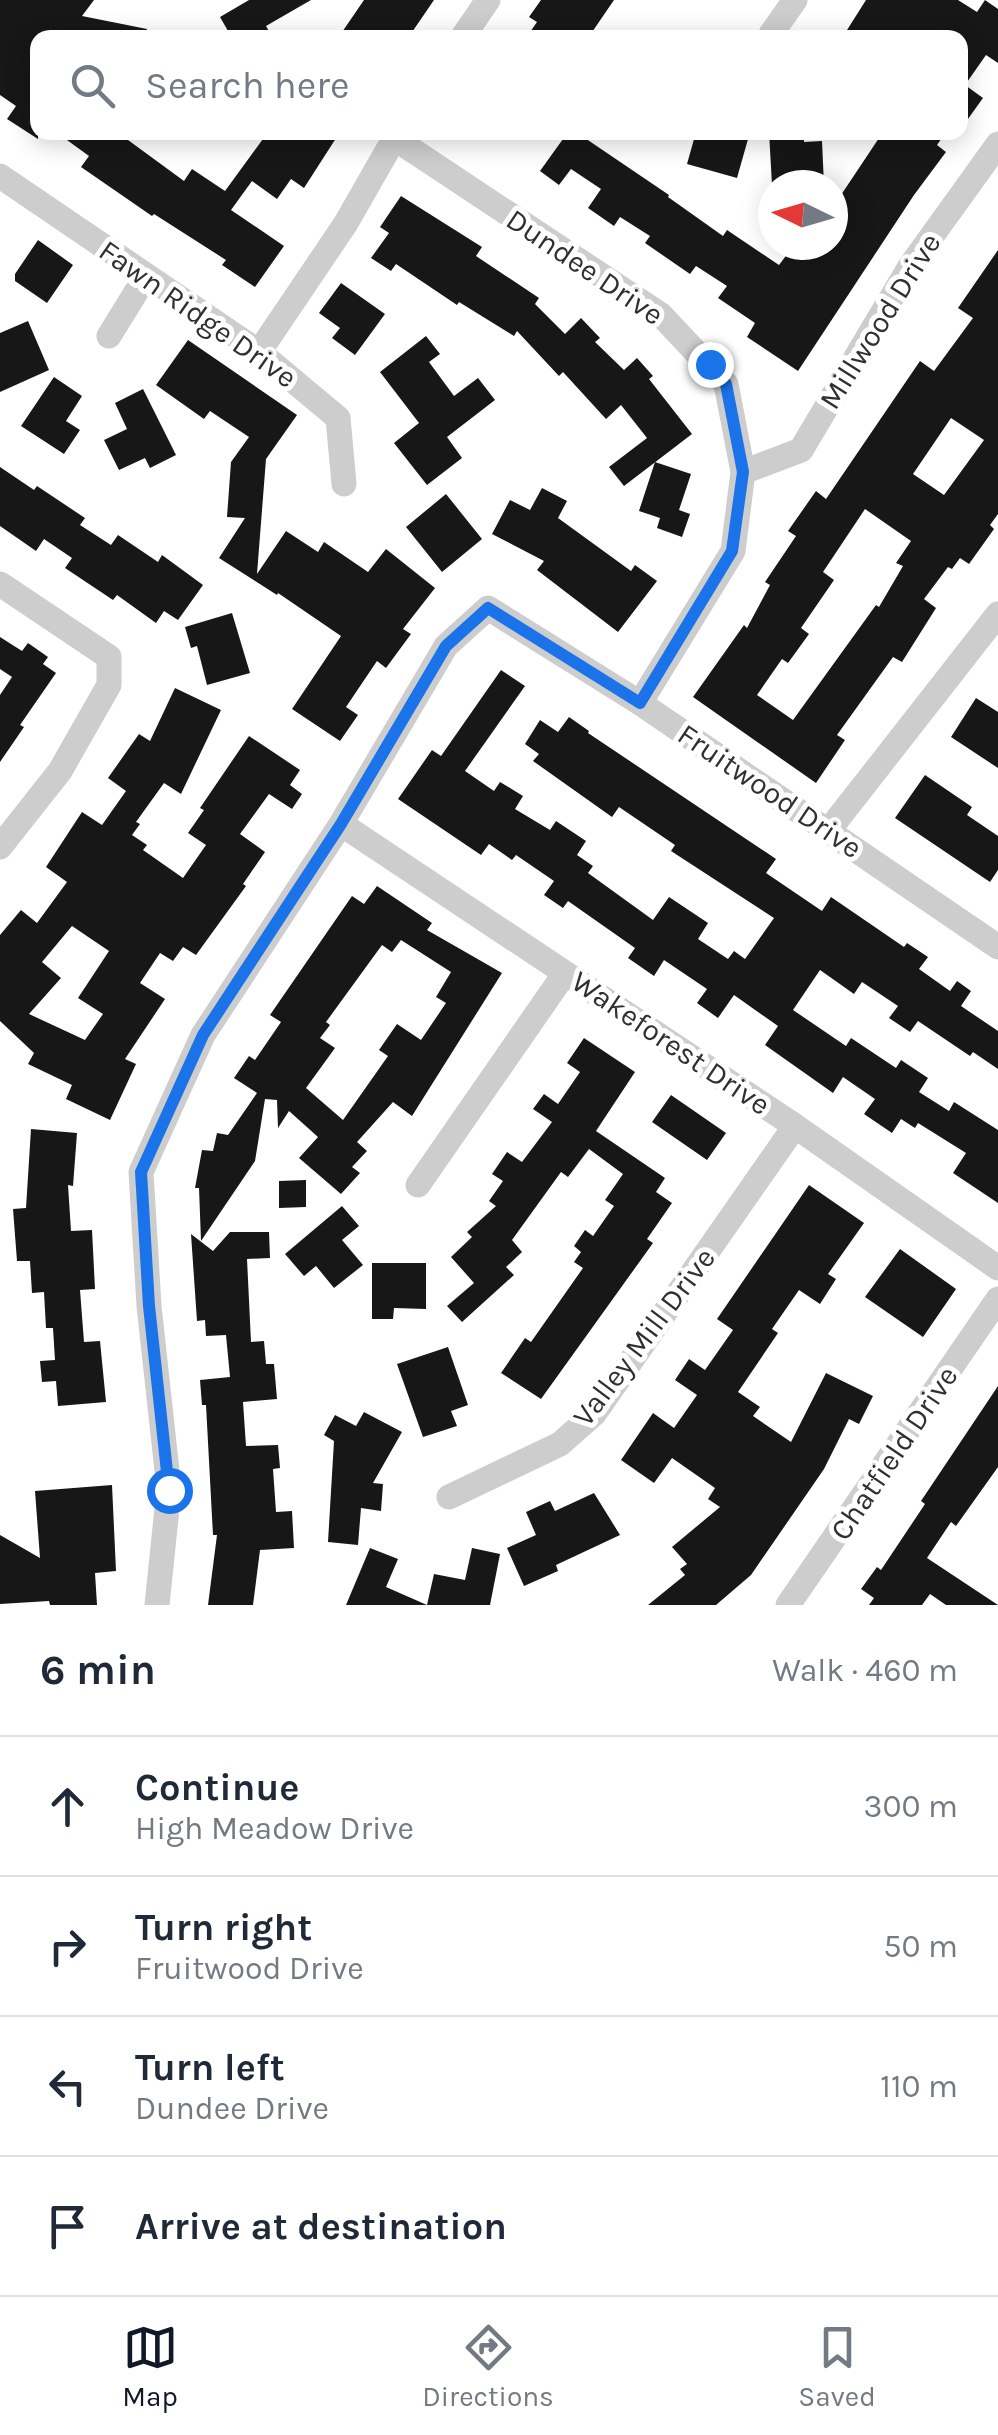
<!DOCTYPE html>
<meta charset="utf-8">
<style>
body{margin:0;font-family:Karla,sans-serif;background:#f2f2f3;color:#1f2937}
.compass{position:absolute;left:758px;top:170px;width:90px;height:90px;border-radius:50%;background:#fff;box-shadow:0 5px 25px #0003;rotate:275deg}
.stop{position:absolute;width:30px;height:30px;margin:-22px;border:8px solid #1a73e8;border-radius:50%;background:#fff}
.stop.end{background:#1a73e8;border-color:#fff;box-shadow:0 2px 10px #0008}
.list{margin:0;padding:0;list-style:none}
h2{display:flex;justify-content:space-between;align-items:center;height:130px;margin:0;padding:0 40px;font-size:42px}
h2 small{font-size:32px;font-weight:400;color:#747a83}
.list li{display:grid;grid-template-columns:65px 1fr auto;gap:30px;align-items:center;box-sizing:border-box;height:140px;padding:0 40px;border-top:2px solid #e0e1e3}
.list b{display:block;font-size:38px;white-space:nowrap}
.list p{margin:0;font-size:32px;white-space:nowrap;color:#747a83}
.list em{font-size:32px;font-style:normal;color:#747a83}
.icon{flex:none;width:55px;height:55px;fill:none;stroke:currentColor;stroke-width:2;stroke-linecap:round;stroke-linejoin:round}
.map{position:relative;flex:none;width:998px;height:1605px;overflow:hidden}
.search{position:absolute;background:#fff;box-shadow:0 5px 25px #0003;left:30px;right:30px;top:30px;height:110px;display:flex;align-items:center;gap:25px;box-sizing:border-box;padding:0 35px;border-radius:20px;color:#747a83;font-size:38px}
.sheet{height:690px;background:#fff}
nav{display:flex;justify-content:space-around;align-items:center;box-sizing:border-box;height:140px;border-top:2px solid #e0e1e3;background:#fff;font-size:28px;color:#747a83}
nav a{display:grid;justify-items:center;gap:5px}
nav .on{color:#111827}
.map>svg:first-child{display:block}
.building{fill:#171717;fill-rule:evenodd}
.lines{fill:none;stroke-linecap:round;stroke-linejoin:round}
.minor{stroke:#cdcdcd;stroke-width:25}
.route{stroke:#1a73e8;stroke-width:12}
.labels{text-anchor:middle;stroke-width:10;stroke-linejoin:round;paint-order:stroke}
.street-label{font-size:30px;fill:#303030;stroke:#fff}
</style>
<div class="map">
<svg width="998" height="1605" viewBox="0 0 998 1605">
<rect width="100%" height="100%" fill="#fff"/>
<path class="building" d="M0 0H94L82 16 147 29 146 38H38V139L7 119 16 106 0 95Z
M249 0H311L266 26 273 38H232L220 17Z
M364 0H434L408 38H338Z
M541 0H614L588 38H526L537 22 529 17Z
M866 0H958L977 12 985 0 998 9V63L986 55 965 85 983 98 960 130V38H842Z
M56 132H133L128 140 184 181 192 169 225 191 268 132H340L304 188 291 179 277 199 252 181 231 210 284 246 255 287 222 265 226 260 154 214 152 216 81 167 89 156Z
M568 132H576L669 195 668 197 723 236 727 230 779 265 794 245H833V207L883 132H946L937 145 946 152 914 195 798 371 747 337 755 323 718 298 727 286 696 266 690 274 645 243 650 236 620 217 614 226 588 208 601 189 571 169 559 185 540 171Z
M696 132H750L737 178 687 164Z
M769 132H804V142L822 141 824 185H772Z
M401 196 482 247 476 256 539 298 535 304 565 334 581 318 600 338 595 342 624 370 637 358 653 376 649 379 692 434 624 486 609 467 647 438 621 405 606 419 563 372 559 376 517 331 514 336 459 302 457 305 396 264 391 271 371 258 389 233 380 227Z
M38 240 73 265 47 303 15 281V274Z
M998 250V514L990 525 994 529 969 564 960 558 952 569 948 567 924 599 936 608 902 662 893 657 837 735 845 740 816 783 693 697 744 625 747 628 770 585 765 582 796 536 788 531 816 491 826 499 920 361 934 371 973 318 958 308ZM951 418 984 440 944 495 913 474ZM865 509 911 541 896 563 903 566 879 607 876 605 793 720 757 695 782 659 788 663 809 634 801 628 834 580 823 572Z
M341 283 385 314 355 355 332 338 340 328 319 313Z
M28 321 49 370 0 392V333Z
M426 336 440 354 429 362 454 396 478 378 495 400 447 437 462 458 427 485 394 443 419 423 380 372Z
M188 340 297 415 266 459 257 574 286 531 318 552 324 542 368 572 386 549 435 588 403 629 411 634 386 668 377 661 346 707 358 715 340 741 292 709 341 636 278 593 277 595 219 558 245 518 227 517 231 462 249 437 210 411 204 419 156 385Z
M54 377 82 396 66 421 80 430 64 454 21 426Z
M143 389 176 455 150 468 145 458 119 470 104 440 127 429 115 403Z
M655 462 691 474 679 510 690 514 682 537 657 528 660 518 639 511Z
M0 467 34 490 37 486 85 518 80 525 111 545 118 535 158 562 162 555 203 585 178 620 164 611 156 623 117 595 113 600 65 568 72 558 44 539 36 551 0 526Z
M542 488 567 501 558 518 631 571 635 565 657 581 618 632 537 570 544 561 492 534 510 500 530 510Z
M446 494 482 539 442 572 406 527Z
M232 613 250 673 207 685 197 646 191 648 185 627Z
M0 637 22 651 28 643 48 657 43 664 56 673 20 725 24 727 0 762V695L12 677 0 669Z
M501 670 525 686 465 771 494 791 500 782 523 796 515 809 550 830 556 821 586 841 577 855 593 866 588 873 653 920 669 897 708 923 698 939 728 959 734 951 745 959 774 918 671 851 675 845 619 807 612 817 533 761 539 754 525 744 540 720 558 732 569 717 589 731 588 733 776 859 766 873 822 911 831 897 904 947 907 943 928 957 919 969 950 991 957 981 971 991 961 1006 998 1031V1069L973 1052 970 1056 918 1021 910 1032 889 1018 898 1006 862 982 854 994 820 970 793 1010 846 1046 851 1038 896 1068 901 1060 928 1078 919 1092 949 1111 954 1102 998 1130V1203L953 1173 966 1153 918 1123 915 1128 901 1119 892 1133 864 1114 875 1099 843 1077 833 1093 765 1045 778 1026 734 995 718 1018 697 1003 707 989 664 960 654 976 628 958 635 948 568 901 563 908 544 895 554 881 516 855 512 860 489 844 481 855 398 799 432 750 441 756Z
M175 688 221 710 181 794 164 783 136 822 140 824 132 835 147 845 143 850 183 878 206 845 188 833 204 810 200 808 249 736 300 770 290 785 302 794 292 809 269 794 240 834 265 852 243 884 246 886 196 955 183 947 173 961 160 953 140 983 165 999 125 1059 136 1064 110 1120 66 1099 72 1085 28 1064 34 1053 0 1021V935L21 910 37 923 67 882 46 867 82 812 102 825 126 791 108 778 139 734 150 741ZM72 926 109 951 78 998 103 1014 85 1040 29 1014 61 978 42 962Z
M976 698 998 712V768L951 737Z
M925 775 972 807 967 815 998 836V870L990 882 895 818Z
M377 886 432 923 427 930 502 973 412 1116 393 1102 357 1142 367 1151 352 1167 360 1173 341 1194 299 1158 318 1137 289 1111 278 1128 277 1100 265 1099 255 1161 201 1241 199 1188H195L202 1150 213 1151 217 1133 228 1135 257 1093 234 1078 249 1056 255 1060 281 1022 270 1015 352 896 364 904ZM401 940 451 972 436 997 446 1003 421 1040 397 1024 379 1050 388 1056 343 1120 306 1088 335 1048 320 1038 330 1025 326 1022 382 945 392 952Z
M584 1038 635 1072 596 1131 665 1178 656 1192 672 1203 647 1239 653 1243 541 1399 501 1373 525 1338 531 1342 583 1268 574 1262 581 1252 574 1246 585 1230 593 1236 614 1206 605 1200 623 1174 589 1149 568 1177 561 1172 512 1240 522 1252 506 1267 514 1275 462 1322 447 1306 474 1283 451 1257 472 1237 467 1232 496 1206 489 1201 503 1181 492 1174 507 1152 522 1162 552 1122 533 1109 544 1094 558 1104 580 1072 567 1063Z
M671 1095 726 1133 707 1160 652 1122Z
M31 1129 77 1133 73 1186 68 1185 71 1231 92 1230 95 1289 80 1290 84 1342 100 1341 106 1402 58 1406 56 1381 42 1382 40 1361 55 1360 53 1328H46L44 1292 32 1293 30 1261H17L13 1209 26 1208Z
M306 1180V1207L279 1208V1181Z
M809 1185 864 1223 828 1274 836 1279 820 1304 799 1290 772 1329 778 1333 738 1392 760 1407 753 1416 791 1442 826 1373 873 1396 859 1424 849 1419 824 1469 751 1575 716 1605H648L685 1575 680 1569 687 1564 672 1547 720 1507 708 1499 715 1488 672 1458 654 1483 621 1460 653 1413 674 1428 697 1395 675 1380 689 1359 705 1370 733 1330 717 1319Z
M342 1206 359 1226 342 1240 363 1265 334 1288 316 1266 304 1276 285 1254Z
M230 1232H269L270 1258 247 1259 251 1342 264 1341 266 1364H274L277 1399 243 1402 246 1446 278 1445 280 1468 273 1469 276 1512 292 1511 294 1548 260 1550 253 1605H208L217 1535H213L206 1405H202L200 1380 230 1377 226 1335 206 1336 205 1320 197 1321 191 1234 213 1251Z
M900 1249 956 1289 923 1337 865 1297Z
M372 1263H426V1309L394 1308 393 1319H372Z
M448 1347 468 1405 451 1411 457 1426 423 1437 397 1364Z
M998 1386V1467L956 1526 951 1522 927 1558 998 1605H946L930 1594 922 1605H869L874 1598 861 1589 877 1567 881 1570 925 1504 921 1501Z
M364 1412 402 1432 373 1483 383 1484 381 1511 361 1508 358 1545 328 1542 334 1441 324 1435 335 1415 356 1426Z
M112 1485 116 1571 95 1573 97 1605H50L49 1601 0 1604V1535L40 1558 35 1491Z
M594 1493 620 1535 556 1565 558 1571 524 1586 507 1548 536 1535 526 1512 550 1501 555 1511Z
M370 1548 398 1559 386 1587 427 1605 434 1574 465 1580 472 1548 500 1554 490 1605H346Z"/>
<g class="lines">
<path class="minor" d="M771 34 795 0
M462 38 488 0
M394 138 661 315 726 384 743 472 733 551 640 703
M0 176 259 352 338 418 344 484
M109 336 146 276
M259 352 346 223 398 132
M743 472 801 450 911 265 998 144
M0 584 109 657V685L60 771 0 847
M341 824 795 1126 998 1268
M829 830 998 614
M418 1185 565 973
M449 1497 560 1444 594 1414 795 1126
M157 1605 169 1489 149 1306 141 1172 203 1035 341 824 446 646 488 608 640 703 998 947
M788 1605 998 1299"/>
</g>
<g class="lines">
<path class="route" d="M169 1490 149 1306 141 1172 203 1035 341 824 446 646 488 608 640 703 732 551 743 472 726 384 710 364"/>
</g>
<g class="labels">
<g class="street-label">
<text transform="translate(585 267) rotate(34)" y="10">Dundee Drive</text>
<text transform="translate(198 314) rotate(35)" y="10">Fawn Ridge Drive</text>
<text transform="translate(880 321) rotate(-58)" y="10">Millwood Drive</text>
<text transform="translate(770 791) rotate(34)" y="10">Fruitwood Drive</text>
<text transform="translate(671 1043) rotate(34)" y="10">Wakeforest Drive</text>
<text transform="translate(644 1337) rotate(-53)" y="10">Valley Mill Drive</text>
<text transform="translate(894 1453) rotate(-56)" y="10">Chatfield Drive</text>
</g>
</g>
</svg>
<svg class="compass" viewBox="-18 -18 36 36"><path d="M0-13l5 13h-10z" fill="#e53935"/><path d="M0 13l5-13h-10z" fill="#747a83"/></svg>
<div class="stop" style="left:169px;top:1490px"></div>
<div class="stop end" style="left:710px;top:364px"></div>
<div class="search"><svg class="icon" aria-label="search" viewBox="0 0 24 24"><circle cx="10" cy="10" r="6"/><path d="M15 15l6 6"/></svg>Search here</div>
</div>
<section class="sheet">
<h2>6 min<small>Walk · 460 m</small></h2>
<ul class="list">
<li><svg class="icon" aria-label="ahead" viewBox="0 0 24 24"><path d="M12 20V5M6 11l6-6 6 6"/></svg><div><b>Continue</b><p>High Meadow Drive</p></div><em>300 m</em></li>
<li><svg class="icon" aria-label="right" viewBox="0 0 24 24"><path d="M7 20v-9h11M14 6l5 5-5 5"/></svg><div><b>Turn right</b><p>Fruitwood Drive</p></div><em>50 m</em></li>
<li><svg class="icon" aria-label="left" viewBox="0 0 24 24"><path d="M17 20v-9H6M10 6l-5 5 5 5"/></svg><div><b>Turn left</b><p>Dundee Drive</p></div><em>110 m</em></li>
<li><svg class="icon" aria-label="arrive" viewBox="0 0 24 24"><path d="M6 21V4h12l-3 4 3 4H6"/></svg><div><b>Arrive at destination</b></div></li>
</ul>
</section>
<nav>
<a class="on"><svg class="icon" aria-label="map" viewBox="0 0 24 24"><path d="M3 6l6-2 6 2 6-2v14l-6 2-6-2-6 2zM9 4v14M15 6v14"/></svg>Map</a>
<a><svg class="icon" aria-label="directions" viewBox="0 0 24 24"><path d="M12 3l9 9-9 9-9-9zM9 14v-3h6M13 9l2 2-2 2"/></svg>Directions</a>
<a><svg class="icon" aria-label="saved" viewBox="0 0 24 24"><path d="M7 4h10v16l-5-4-5 4z"/></svg>Saved</a>
</nav>
